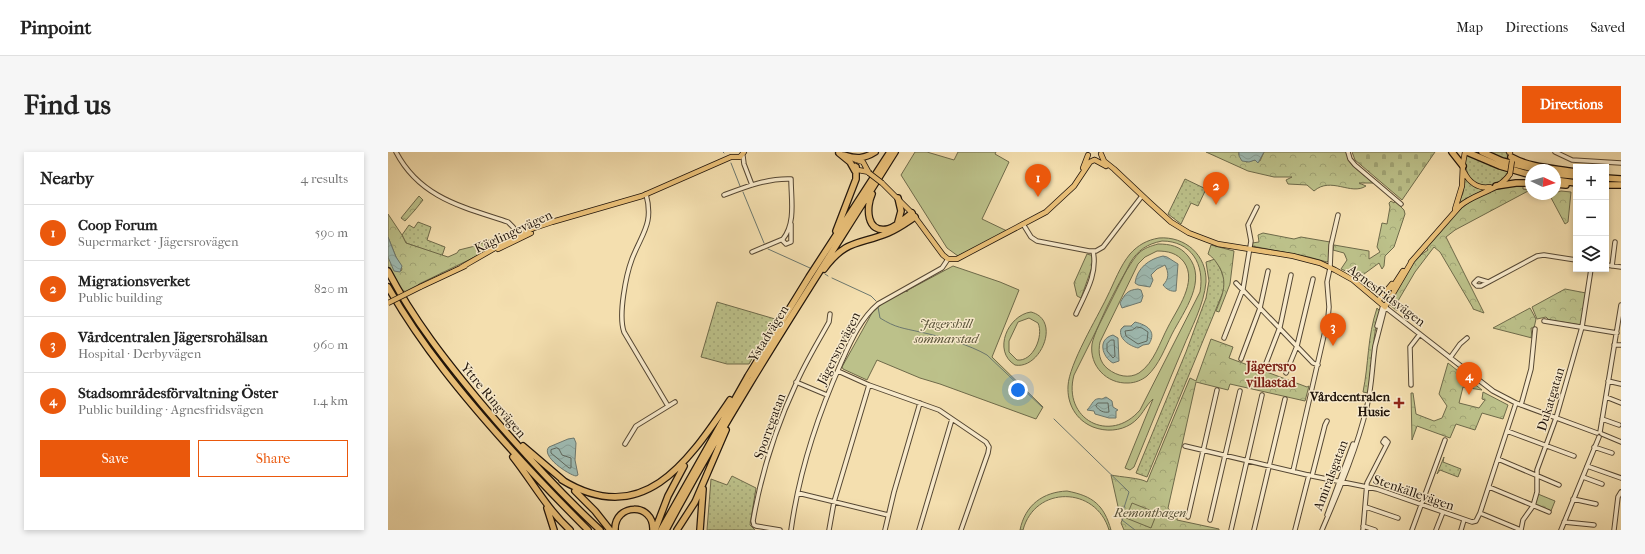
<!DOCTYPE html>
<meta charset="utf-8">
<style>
body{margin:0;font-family:"IM FELL French Canon",serif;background:#f6f6f6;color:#222}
.controls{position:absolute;right:12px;top:12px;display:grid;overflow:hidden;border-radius:0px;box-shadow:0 2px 6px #0003}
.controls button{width:36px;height:36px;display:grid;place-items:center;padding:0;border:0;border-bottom:1px solid #e0e0e0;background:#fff;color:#222;font:20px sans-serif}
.compass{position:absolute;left:1137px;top:12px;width:36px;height:36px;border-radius:50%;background:#fff;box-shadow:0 2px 6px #0003;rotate:94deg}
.you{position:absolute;left:630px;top:238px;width:14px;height:14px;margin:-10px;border:3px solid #fff;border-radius:50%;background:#1a73e8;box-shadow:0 0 0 6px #1a73e833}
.badge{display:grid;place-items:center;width:26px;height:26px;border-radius:50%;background:#ea580c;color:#fff;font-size:13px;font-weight:700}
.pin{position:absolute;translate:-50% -33px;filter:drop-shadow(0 1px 2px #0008)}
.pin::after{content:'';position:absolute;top:21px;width:14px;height:12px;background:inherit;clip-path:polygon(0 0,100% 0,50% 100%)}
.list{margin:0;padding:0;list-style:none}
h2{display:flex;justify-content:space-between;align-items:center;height:52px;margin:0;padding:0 16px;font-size:17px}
h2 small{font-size:13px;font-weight:400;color:#767676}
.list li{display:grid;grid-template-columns:26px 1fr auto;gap:12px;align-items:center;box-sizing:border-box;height:56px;padding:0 16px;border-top:1px solid #e0e0e0}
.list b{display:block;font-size:15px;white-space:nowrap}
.list p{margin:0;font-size:13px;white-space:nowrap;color:#767676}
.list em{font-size:13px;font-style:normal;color:#767676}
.actions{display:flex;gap:8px;padding:12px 16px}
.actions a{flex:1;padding:9px 0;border:1px solid #ea580c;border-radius:0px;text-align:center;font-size:14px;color:#ea580c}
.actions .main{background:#ea580c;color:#fff}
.icon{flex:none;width:22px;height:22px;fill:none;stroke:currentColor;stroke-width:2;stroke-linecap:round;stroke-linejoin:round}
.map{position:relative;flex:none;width:1233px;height:378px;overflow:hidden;border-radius:0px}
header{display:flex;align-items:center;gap:24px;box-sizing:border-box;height:56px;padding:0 20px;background:#fff;border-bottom:1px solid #e0e0e0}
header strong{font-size:19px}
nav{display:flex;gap:22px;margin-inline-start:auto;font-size:14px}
.intro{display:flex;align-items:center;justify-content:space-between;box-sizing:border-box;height:96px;padding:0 24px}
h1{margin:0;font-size:28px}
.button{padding:10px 18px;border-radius:0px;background:#ea580c;color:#fff;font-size:14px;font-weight:700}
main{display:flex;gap:24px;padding:0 24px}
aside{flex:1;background:#fff;border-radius:0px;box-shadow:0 2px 6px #0003}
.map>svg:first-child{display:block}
.grass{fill:url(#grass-dots);stroke:#6e6a4a}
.forest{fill:url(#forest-crowns);stroke:#6e6a4a}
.cemetery{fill:url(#cemetery-stones);stroke:#6e6a4a}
.garden{fill:#bcc18a;stroke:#6e6a4a;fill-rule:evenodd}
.water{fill:url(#water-waves);stroke:#6c786f}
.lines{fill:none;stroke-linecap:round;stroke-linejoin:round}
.shore{stroke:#5f685e;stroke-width:1}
.stream{stroke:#6c786f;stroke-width:1}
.minor-casing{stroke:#554733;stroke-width:5.5}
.major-casing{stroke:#20140a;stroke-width:6}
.highway-casing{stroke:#20140a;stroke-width:8}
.minor{stroke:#f8eacb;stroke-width:3.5}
.major{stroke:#eac078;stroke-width:4.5}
.highway{stroke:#eac078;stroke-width:5.5}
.major-bridge-casing{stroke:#20140a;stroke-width:6;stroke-linecap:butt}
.major-bridge{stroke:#eac078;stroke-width:4.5}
.poi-dot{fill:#8f2418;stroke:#f8eacb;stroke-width:1.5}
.labels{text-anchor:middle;stroke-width:3;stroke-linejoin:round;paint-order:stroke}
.street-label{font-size:13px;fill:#20140a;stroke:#f8eacb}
.park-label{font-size:13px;font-style:italic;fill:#575137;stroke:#f8eacb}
.poi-label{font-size:13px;font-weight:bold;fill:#20140a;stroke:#f8eacb;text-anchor:end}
.neighbourhood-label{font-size:14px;font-weight:bold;fill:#7a1f14;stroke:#f8eacb}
</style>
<header>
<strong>Pinpoint</strong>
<nav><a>Map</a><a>Directions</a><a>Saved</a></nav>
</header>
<div class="intro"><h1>Find us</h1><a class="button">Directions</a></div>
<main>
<aside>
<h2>Nearby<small>4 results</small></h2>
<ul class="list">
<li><span class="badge">1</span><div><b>Coop Forum</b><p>Supermarket · Jägersrovägen</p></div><em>590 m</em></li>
<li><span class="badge">2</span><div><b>Migrationsverket</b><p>Public building</p></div><em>820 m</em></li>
<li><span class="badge">3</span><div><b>Vårdcentralen Jägersrohälsan</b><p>Hospital · Derbyvägen</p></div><em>960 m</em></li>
<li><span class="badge">4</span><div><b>Stadsområdesförvaltning Öster</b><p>Public building · Agnesfridsvägen</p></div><em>1.4 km</em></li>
</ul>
<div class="actions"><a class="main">Save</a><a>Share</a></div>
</aside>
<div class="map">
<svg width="1233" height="378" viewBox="0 0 1233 378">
<defs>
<pattern id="grass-dots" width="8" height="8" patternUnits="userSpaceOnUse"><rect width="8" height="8" fill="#bcc18a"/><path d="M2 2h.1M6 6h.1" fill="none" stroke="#a1a576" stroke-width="1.8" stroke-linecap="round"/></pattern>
<pattern id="forest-crowns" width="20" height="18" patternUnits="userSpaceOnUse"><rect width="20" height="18" fill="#bcc18a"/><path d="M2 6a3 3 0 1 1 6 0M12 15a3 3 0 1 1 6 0" fill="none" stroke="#a1a576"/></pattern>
<pattern id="cemetery-stones" width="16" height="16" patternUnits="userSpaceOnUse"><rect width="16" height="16" fill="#bcc18a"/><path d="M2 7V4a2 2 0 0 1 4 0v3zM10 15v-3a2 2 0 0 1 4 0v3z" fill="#a1a576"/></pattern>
<pattern id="water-waves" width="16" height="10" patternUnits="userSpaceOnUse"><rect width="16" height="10" fill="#9ebbb3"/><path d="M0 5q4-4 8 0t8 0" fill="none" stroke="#88a099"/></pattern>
</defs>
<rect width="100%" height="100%" fill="#f4dfaf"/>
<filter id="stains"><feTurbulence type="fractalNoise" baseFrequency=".005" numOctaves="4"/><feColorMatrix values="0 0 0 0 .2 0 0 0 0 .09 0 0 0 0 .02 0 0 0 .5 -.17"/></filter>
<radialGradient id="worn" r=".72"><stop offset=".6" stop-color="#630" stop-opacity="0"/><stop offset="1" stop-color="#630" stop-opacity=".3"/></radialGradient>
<path class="grass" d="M1080 0H1118C1134 34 1083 48 1078 15 1077 10 1077 5 1080 0Z
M1077 25 1086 34 1096 38 1076 48 1069 55 1075 41Z
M797 27 818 37 810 54 803 51 793 72 780 62Z
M30 70 43 75 39 88 57 95 54 104 18 91 14 83 21 73 26 76Z
M827 107C833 118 839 127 835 140L759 325 748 321 798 200 818 146 821 129 818 110Z
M329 150 387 167 361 212H339L313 205Z
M989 156 992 159 987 180 980 241 975 240C981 211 979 186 989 156Z
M1056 305 1055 310 1073 317 1070 325 1052 318 1049 322Z
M344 324 368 336 362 373 367 378H319L323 327 339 333Z"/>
<path class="forest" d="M818 0H851V3L858 10 867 8 872 9 876 0H958L964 13 985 31H971L978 34C963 44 943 24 926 39L919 33 900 32 898 28 904 25H886L860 19Z
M1135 33V37L1142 38 1067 78 1058 85 1096 161 1085 157V156L1052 100 1046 95 1027 120 1007 154 1009 159 1001 152 1020 117 1031 104 1040 98 1038 95C1070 58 1083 38 1135 33Z
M1173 39 1183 40 1180 70 1177 72 1161 42H1167V41Z
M31 44 35 48 27 58 17 69 13 66Z
M1003 49 1006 51 1007 49 1016 58 1017 62 1006 95 997 104 996 114 994 117 991 111 972 125 953 117 959 108 956 101 945 98 946 93 981 99V107L992 100 989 95 994 71 999 72 1002 55 1001 51Z
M0 62 14 83 18 91 60 105 69 101 71 98 87 94 120 80 122 82 121 84 93 102 31 132V134L15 141 0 115V104L13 119 14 117 8 105 0 85Z
M875 81 906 87 913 85 942 90 941 108 939 110 921 105 864 94V91L871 90 870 83Z
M823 93 846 99 842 132 831 160 828 159C834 144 840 132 832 116 828 110 826 106 820 102Z
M699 102 706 104 704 115 693 146 689 144 686 131Z
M1177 137 1198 141 1193 173 1161 168 1158 165 1149 167 1144 155Z
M1142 156 1148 167 1146 176H1143L1144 186 1105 176Z
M823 187 845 195 841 206 919 235 921 234 917 249 842 232 840 238 808 230 780 356 782 359 789 361V368L831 377V378H736L733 371 735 366 731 359 723 323C732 325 753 326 759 330L802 226 808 229Z
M1060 211 1094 238 1075 235 1071 251 1091 256 1097 248 1094 247 1095 240 1120 253 1115 267 1094 261 1087 278 1068 272 1062 286 1029 274 1024 288 1023 241H1025L1028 262 1046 269 1054 266 1059 254 1051 242Z
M1150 342 1167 349 1163 359 1147 353Z"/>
<path class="cemetery" d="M964 0H1047L1014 48 967 8Z"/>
<path class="garden" d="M527 0H539L566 8 570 0H608L607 2 621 10 594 67 619 79 570 104 559 96 513 23Z
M771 86C797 84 819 103 818 130 816 153 803 176 795 196 778 236 762 276 746 315L742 318 737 316 765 247C757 254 754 265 743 272 732 279 718 280 705 275 688 268 679 252 680 234 681 212 709 166 719 145 726 131 732 114 742 102 750 93 759 88 771 86ZM774 89C803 89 817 112 812 140L752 258C722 293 674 267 686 223L742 111C750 98 759 92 774 89Z
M770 92C782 92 792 94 800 104 820 128 796 159 784 182 777 196 771 213 759 224 754 228 747 231 740 231 719 232 701 214 704 192 707 176 739 112 751 101 756 96 763 94 770 92ZM769 99C780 99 789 101 796 110 810 130 789 157 780 175 772 190 766 211 751 221 741 227 729 224 720 217 711 210 710 200 712 190L750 112 757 105Z
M565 114 612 130 631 138 604 205 655 255 648 267 552 232 532 226 489 208 479 228 455 217 454 215 484 161 495 151 518 139 519 140 520 138Z
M643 160C674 168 652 218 627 213 604 199 620 163 643 160ZM641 166 650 171C656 184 645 210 629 208L621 200V189L630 170Z
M679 339C705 344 716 353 723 378H721C708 334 647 333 635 378H632C637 353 655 340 679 339Z
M744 351 769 361 763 376 738 366Z"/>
<path class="water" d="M851 0H876L870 11 867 8 861 10 854 9 851 4Z
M0 85 8 105 14 114 12 120 6 119 0 105Z
M775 104 779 105 790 112 788 139C783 140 778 137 775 133 781 127 781 121 777 113L769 117 763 123 765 128 762 135 750 133 747 131C749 116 761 107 775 104Z
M750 137 753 138 755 144 753 150 734 156 732 151C737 142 739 138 750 137Z
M747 170C759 173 769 179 761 192L755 193 750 196C742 194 730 187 733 177L736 174H743Z
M725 183 730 186 731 209 725 211C714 205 709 187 725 183Z
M718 245 724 249 725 255 730 258 728 259V266H721L707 262 706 259 699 258C705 252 705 245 714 247Z
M186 286 188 291 187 308 190 323 188 324C181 323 152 304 161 295L180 287Z"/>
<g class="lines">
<path class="shore" d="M749 175 754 176 760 180 759 189 750 192 738 184 737 179 744 178Z
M723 188H726L727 204 725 206 719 199V192Z
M710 251H720L721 260C716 261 711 259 708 254Z
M169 296 171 297 174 303 183 306V316H181L163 301V298Z"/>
<path class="stream" d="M335 0 336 1
M343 11 352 34
M355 40 376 91
M380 97 422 116
M437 122 440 124
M444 126 483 144 488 149
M490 155 492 166C508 176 515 176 532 180 552 184 582 193 599 203L654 255
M666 267 741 340 734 362V368L747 378"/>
<defs>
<path id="minor" d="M8 0C32 46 75 55 120 70L125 75 131 85
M960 0 962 7 967 13 1013 52
M1167 0 1184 8 1233 11
M355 4 356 12 364 33
M258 42C266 72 254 81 244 107 238 123 230 163 236 180L280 254
M336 43C357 35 380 26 403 27 403 47 408 71 395 87V89L398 92 403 90V72
M635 72 643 85 649 89 701 99H708L715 95 754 44
M364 100 395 87
M1218 113 1233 115
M1224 114 1227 90
M1100 130 1090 127 1086 131 1089 134H1093L1149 104 1156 103 1188 108
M848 131 925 211 930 213
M688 162C697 142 710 122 705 99
M1156 169 1229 181
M989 174 995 153
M836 186 855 137 863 89 860 73 869 55
M1226 193H1233
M987 194 997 155 1105 239 1128 251 1209 281
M1062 206 1072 192 1079 186
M853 207 872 156 880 119
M877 214 892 175 903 123
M450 219 481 233 551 258 598 290 601 295 600 301 573 378
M898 221 909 194 925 127
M1220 229 1233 232
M408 230 439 243
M1023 233 1022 195 1032 182
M1218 245 1233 251
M1133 253 1143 217 1147 177
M1214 267 1231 273
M1119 279 1186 304
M1212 280 1233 153
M1214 282 1233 290
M237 292 248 274 287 250
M797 294 924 324 989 337 1084 370 1088 369 1092 361 1133 378
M1206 295 1224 301
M1110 307 1171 333
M1199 314 1233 326
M905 319 940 166 941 155 939 130 942 116 943 93 950 63
M924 324 937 273 939 269
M1195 325 1214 332
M1101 335 1161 360
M410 341 500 363
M1185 347 1208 352
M978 355 1010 366
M1092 361 1128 251
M939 363 965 292
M800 365 829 238
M822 368 852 239
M1176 370 1206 373
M975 374 987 378
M392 378 368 374 366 373 365 369C373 322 388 275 408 232 417 211 430 190 441 170L442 162
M403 378C411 320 429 265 453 211 462 191 472 167 490 152L554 116 560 107
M441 378 446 350 481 233
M497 378 506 340 532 251
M531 378 564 267
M843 378 874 243
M866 378 897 247
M907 378 921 323
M934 378C951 338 969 297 979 254 984 235 984 214 987 194
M975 378 979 331 1000 290 997 287 995 290 998 293
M1024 378 1057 288
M1048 378 1055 360
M1073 378 1076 368
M1133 378 1135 368 1145 354 1149 340V318L1168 266 1194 175 1203 117
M1173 378 1211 285
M1226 378 1230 345 1233 340"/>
<path id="major" d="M1121 0 1122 1
M713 2 716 9 726 17 761 50 783 70 801 81 830 92 905 104 932 111 947 118 965 128 997 155 1024 109
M466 7 475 10 481 21
M707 8 718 14
M467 14 470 18 481 20
M695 16 700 3
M1076 20C1081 30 1090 37 1102 35
M494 31 524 61 555 103 560 107H569L658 60 686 34 702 10 706 8
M1067 57 1074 34 1075 11 1077 0
M110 97 143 81
M1023 110 1072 54C1087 41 1111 39 1122 22
M74 115 126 85 146 76 164 70 254 44 343 5H352L356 0
M32 135 77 114
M1004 136 1015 119
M990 149 1004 132"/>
<path id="highway" d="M1064 0 1075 14
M1079 0 1112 14 1143 23
M1094 0 1114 9 1150 18
M451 1 462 10 467 19
M456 3C468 7 476 7 487 0
M1123 5C1143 16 1166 16 1188 20
M1167 22 1188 24
M1218 26 1233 27
M1167 28 1188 31
M1167 32 1178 33
M1218 33H1233
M1108 34 1128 31H1143
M484 42C478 55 478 82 500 77 508 75 517 66 524 61
M510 70 513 59 510 46
M448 79 468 27V15
M436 117C458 87 471 93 500 81 510 77 518 71 527 65
M0 119C25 167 58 209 93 251 130 295 169 338 212 378
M0 135C33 193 76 245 121 295 146 323 173 351 200 378
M135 294 176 329
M125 305C144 329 159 357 182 378
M174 328C256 378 301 308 342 248
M187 339 207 359 222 378
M159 356 166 378
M227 378C226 351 266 350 265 378
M267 378 280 344 296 314
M273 378 360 224 421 125 502 0
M278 378C347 248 429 125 507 0
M289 378 307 350 338 278
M312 378 315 337"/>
</defs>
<use href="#minor" class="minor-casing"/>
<use href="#major" class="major-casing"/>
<use href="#highway" class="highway-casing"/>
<use href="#minor" class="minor"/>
<use href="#major" class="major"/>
<use href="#highway" class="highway"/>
<defs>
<path id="major-bridge" d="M481 21 494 31
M1122 22 1124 9
M0 151 32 135"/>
</defs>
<use href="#major-bridge" class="major-bridge-casing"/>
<use href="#major-bridge" class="major-bridge"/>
</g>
<path class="poi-dot" d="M1009 245h4v4h4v4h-4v4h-4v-4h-4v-4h4z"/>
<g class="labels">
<g class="street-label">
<text transform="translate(125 79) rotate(-25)" y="5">Käglingevägen</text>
<text transform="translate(999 143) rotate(37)" y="5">Agnesfridsvägen</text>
<text transform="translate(380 181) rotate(-58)" y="5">Ystadvägen</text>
<text transform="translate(450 196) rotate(-63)" y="5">Jägersrovägen</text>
<text transform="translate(1162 247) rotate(-73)" y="5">Dukatgatan</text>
<text transform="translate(106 248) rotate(50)" y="5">Yttre Ringvägen</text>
<text transform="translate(381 274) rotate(-70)" y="5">Sporregatan</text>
<text transform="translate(942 323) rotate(-69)" y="5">Amiralsgatan</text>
<text transform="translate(1026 340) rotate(19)" y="5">Stenkällevägen</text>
</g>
<g class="park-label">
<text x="558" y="176">Jägershill<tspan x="558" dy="15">sommarstad</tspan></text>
<text x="762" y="365">Remonthagen</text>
</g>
<g class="poi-label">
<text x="1002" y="249">Vårdcentralen<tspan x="1002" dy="15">Husie</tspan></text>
</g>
<g class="neighbourhood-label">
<text x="883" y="219">Jägersro<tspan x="883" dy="16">villastad</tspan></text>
</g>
</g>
<rect width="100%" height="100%" filter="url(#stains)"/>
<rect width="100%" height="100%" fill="url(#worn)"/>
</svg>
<div class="controls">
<button>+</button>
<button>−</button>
<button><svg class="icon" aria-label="layers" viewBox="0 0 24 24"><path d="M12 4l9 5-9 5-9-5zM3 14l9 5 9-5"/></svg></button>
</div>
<svg class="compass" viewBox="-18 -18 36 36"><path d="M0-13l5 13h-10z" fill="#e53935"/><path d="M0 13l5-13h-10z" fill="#767676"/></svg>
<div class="you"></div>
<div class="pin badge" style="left:650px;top:45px">1</div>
<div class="pin badge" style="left:828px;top:53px">2</div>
<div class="pin badge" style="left:945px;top:194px">3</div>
<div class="pin badge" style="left:1081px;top:243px">4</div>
</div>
</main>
